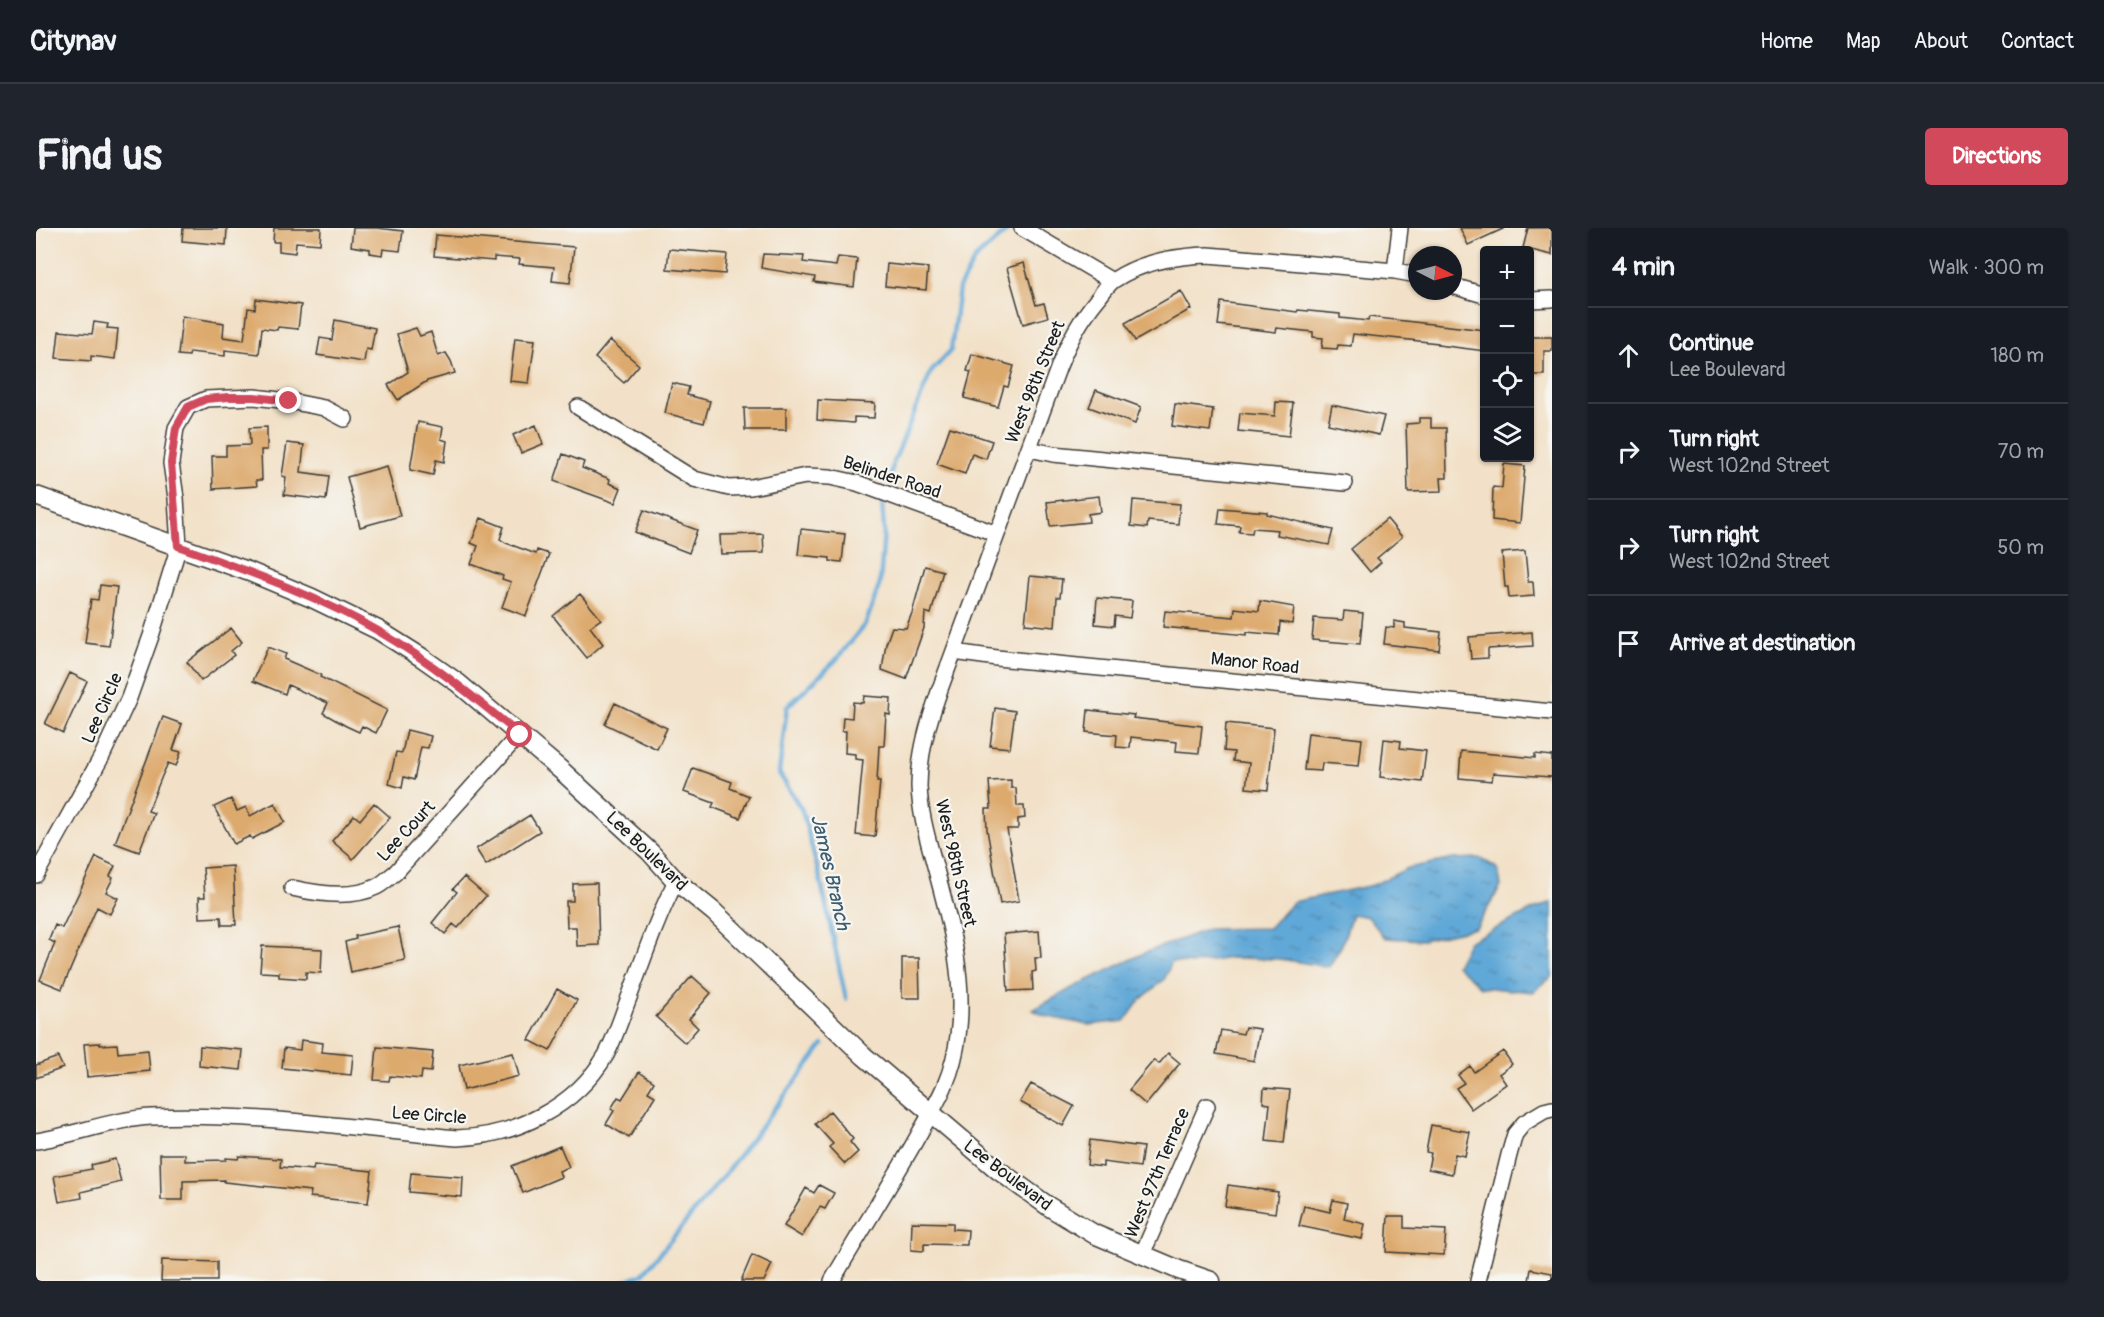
<!DOCTYPE html>
<meta charset="utf-8">
<style>
body{margin:0;font-family:Pangolin,sans-serif;background:#20242c;color:#f1f3f6}
.controls{position:absolute;right:18px;top:18px;display:grid;overflow:hidden;border-radius:6px;box-shadow:0 2px 4px #0004}
.controls button{width:54px;height:54px;display:grid;place-items:center;padding:0;border:0;border-bottom:2px solid #363941;background:#171b24;color:#f1f3f6;font:30px sans-serif}
.compass{position:absolute;left:1372px;top:18px;width:54px;height:54px;border-radius:50%;background:#171b24;box-shadow:0 2px 4px #0004;rotate:96deg}
.stop{position:absolute;width:18px;height:18px;margin:-14px;border:4px solid #d1495b;border-radius:50%;background:#fff}
.stop.end{background:#d1495b;border-color:#fff;box-shadow:0 2px 6px #0008}
.list{margin:0;padding:0;list-style:none}
h2{display:flex;justify-content:space-between;align-items:center;height:78px;margin:0;padding:0 24px;font-size:26px}
h2 small{font-size:20px;font-weight:400;color:#9ea1a6}
.list li{display:grid;grid-template-columns:39px 1fr auto;gap:18px;align-items:center;box-sizing:border-box;height:96px;padding:0 24px;border-top:2px solid #363941}
.list b{display:block;font-size:22px;white-space:nowrap}
.list p{margin:0;font-size:20px;white-space:nowrap;color:#9ea1a6}
.list em{font-size:20px;font-style:normal;color:#9ea1a6}
.icon{flex:none;width:33px;height:33px;fill:none;stroke:currentColor;stroke-width:2;stroke-linecap:round;stroke-linejoin:round}
.map{position:relative;flex:none;width:1516px;height:1053px;overflow:hidden;border-radius:6px}
header{display:flex;align-items:center;gap:36px;box-sizing:border-box;height:84px;padding:0 30px;background:#171b24;border-bottom:2px solid #363941}
header strong{font-size:28px}
nav{display:flex;gap:33px;margin-inline-start:auto;font-size:21px}
.intro{display:flex;align-items:center;justify-content:space-between;box-sizing:border-box;height:144px;padding:0 36px}
h1{margin:0;font-size:42px}
.button{padding:15px 27px;border-radius:6px;background:#d1495b;color:#fff;font-size:21px;font-weight:700}
main{display:flex;gap:36px;padding:0 36px}
aside{flex:1;background:#171b24;border-radius:6px;box-shadow:0 2px 4px #0004}
.map>svg:first-child{display:block}
.water{fill:url(#water-ripples);stroke:#3e627a;stroke-width:1.5}
.lines{fill:none;stroke-linecap:round;stroke-linejoin:round}
.stream{stroke:#61a8d7;stroke-width:4.5}
.building{fill:#ddaa6e}
.minor-casing{stroke:#3c3a36;stroke-width:18}
.tertiary-casing{stroke:#3c3a36;stroke-width:21}
.minor{stroke:#fff;stroke-width:15}
.tertiary{stroke:#fff;stroke-width:18}
.route{stroke:#d1495b;stroke-width:8}
.labels{text-anchor:middle;stroke-width:4.5;stroke-linejoin:round;paint-order:stroke}
.street-label{font-size:18px;fill:#1c1c1c;stroke:#f6f6f2}
.water-label{font-size:20px;font-style:italic;fill:#3b5b70;stroke:#f6f6f2}
</style>
<header>
<strong>Citynav</strong>
<nav><a>Home</a><a>Map</a><a>About</a><a>Contact</a></nav>
</header>
<div class="intro"><h1>Find us</h1><a class="button">Directions</a></div>
<main>
<div class="map">
<svg width="1516" height="1053" viewBox="0 0 1516 1053">
<defs>
<pattern id="water-ripples" width="26" height="14" patternUnits="userSpaceOnUse" patternTransform="scale(1.5)"><rect width="26" height="14" fill="#61a8d7"/><path d="M2 4q2-2 4 0t4 0M15 11q2-2 4 0t4 0" fill="none" stroke="#4f88ae"/></pattern>
</defs>
<rect width="100%" height="100%" fill="#f6f6f2"/>
<filter id="ink" filterUnits="userSpaceOnUse"><feTurbulence type="fractalNoise" baseFrequency=".0167" numOctaves="2"/><feDisplacementMap in="SourceGraphic" scale="12" xChannelSelector="R" yChannelSelector="G"/><feConvolveMatrix kernelMatrix="1 2 1 2 8 2 1 2 1" color-interpolation-filters="sRGB"/></filter>
<filter id="wash" filterUnits="userSpaceOnUse"><feTurbulence type="fractalNoise" baseFrequency=".008" numOctaves="4" result="noise"/><feDisplacementMap in="SourceGraphic" scale="24" xChannelSelector="R" yChannelSelector="G"/><feGaussianBlur stdDeviation="1.35" result="paint"/><feColorMatrix in="noise" values="0 0 0 0 0 0 0 0 0 0 0 0 0 0 0 0 0 1.4 0 .05"/><feComposite in="paint" operator="in"/></filter>
<g filter="url(#wash)">
<rect width="100%" height="100%" fill="#f2e1c8"/>
<path class="water" d="M1445 630 1462 641 1465 658 1440 700 1387 712 1349 710 1332 689 1316 686 1306 717 1293 739 1244 731 1194 730 1157 736 1136 734 1128 752 1104 772 1089 793 1052 797 1009 788 997 782 1036 760 1108 725 1172 701 1233 700 1257 674 1337 657 1372 640 1417 631Z
M1516 674V749L1497 764 1444 759 1420 737 1432 714 1495 683Z"/>
<g class="lines">
<path class="stream" d="M854 251 857 236 895 144 915 122 923 60 939 31 970 4
M810 771 785 654 766 582 743 545 751 479 799 433 830 395 844 355 848 303 846 275
M589 1053 606 1047 686 950 787 817"/>
</g>
<g id="blocks">
<path class="building" d="M147 0H191L190 17 146 13Z
M238 0H285L284 16 260 14 259 25 243 23V14H237Z
M317 0H341L367 3 364 23 347 21 346 27 334 25V21L315 18Z
M1424 0H1469L1432 17Z
M1492 0H1516V27L1487 20Z
M400 7 538 19 534 55 516 53 518 39 483 36 484 31 458 29V33L398 28Z
M633 21 691 26 689 46 631 41Z
M727 26 768 28 767 34 800 38 802 29 821 31 818 59 778 54 779 49 725 40Z
M988 35 1000 77 1008 75 1012 89 987 96 971 40Z
M851 36 892 40 890 62 849 58Z
M1145 63 1155 81 1099 113 1089 95Z
M220 71 265 77 262 101 242 99 241 102 226 100 223 126 189 122V128L154 124 153 128 142 127 146 88 188 95 187 109 208 112 212 80 219 81Z
M1185 74 1261 84 1262 82 1304 86V90L1332 93 1333 89 1449 102V123L1402 117V115L1317 106 1315 118 1302 117 1301 121 1286 120 1287 110 1277 109V104L1241 100 1240 104 1182 97Z
M299 92 339 100 335 122 330 121 328 134 281 127 284 110 296 112Z
M58 94 72 96 71 100 82 101 79 131 55 128V133L20 130 23 103 56 106Z
M380 100 384 108 395 104 402 128 410 125 415 133 419 145 391 153 362 172 352 157 372 144 361 106Z
M1494 109H1516V123H1508V147H1494Z
M479 110 499 112 493 155 474 153Z
M574 112 603 137 588 155 559 130Z
M936 126 978 138 972 159 968 158 962 179 928 170 935 144 931 143Z
M636 155 653 159 651 167 674 173 668 195 629 185Z
M1060 162 1105 179 1099 196 1053 179Z
M782 172 839 175 838 190 818 189V195L781 192Z
M1240 174 1257 175 1253 208 1202 203 1204 185 1239 188Z
M1139 176 1177 181 1174 203 1136 198Z
M1296 177 1348 188 1343 207 1292 196Z
M708 180H750V202H709Z
M1383 190H1395V200H1410L1411 250H1405L1406 263 1372 264 1370 196 1383 195Z
M382 194 407 199 405 211 411 213 408 234 400 232 397 247 374 242Z
M500 197 507 216 485 225 477 207Z
M231 199V222H225L226 252H220L221 258 177 261 176 228H190V218L214 217 213 200Z
M914 199 956 213 950 231 936 226 929 246 901 236Z
M251 215 268 217 265 244 293 248 290 272 248 267 250 249 246 248Z
M527 226 548 234 546 240 574 251 573 255 585 260 579 275 518 253Z
M1468 236 1489 238 1484 295 1456 292 1457 259 1466 260Z
M351 238 364 288 324 299 311 249Z
M1063 268 1065 284 1052 286 1053 294 1014 298 1011 274Z
M1097 272 1144 276 1142 296 1112 293 1111 300 1095 298Z
M1184 280 1231 284V286L1297 302 1293 317 1241 307 1242 302 1217 300 1216 305 1203 304 1204 298 1182 296Z
M608 282 661 302 653 325 599 304Z
M445 290 468 299 464 311 470 315 500 326 501 322 513 326 490 388 466 379 475 354 466 351 467 348 435 336 442 318 435 315Z
M1351 291 1366 309 1341 330 1345 334 1334 344 1315 321Z
M765 301 809 306 806 334 794 333V330L762 327Z
M727 306 728 325 685 326 684 307Z
M1489 323 1492 354H1497L1498 368 1473 370 1472 359H1469L1466 325Z
M889 338 907 343 895 386 889 384 888 400 870 451 846 442 850 416 856 399 870 400 876 385Z
M994 348 1026 351 1024 369H1021L1019 399 989 396Z
M64 357 81 359 73 418 49 415 55 371 62 372Z
M544 366 565 391 554 399 567 416 551 430 517 388Z
M1061 370 1096 373 1094 390 1079 388 1078 398 1059 396Z
M1224 373 1258 379 1256 396 1244 394 1243 407 1211 404V407L1127 399 1129 383 1198 389 1199 380 1223 383Z
M1308 383 1327 385 1324 416 1276 412 1278 390 1307 392Z
M1358 393 1369 395V400L1405 404 1403 422 1348 416 1350 399 1358 400Z
M195 400 206 414 195 423 198 427 165 453 151 434Z
M1496 404 1497 418 1452 421V430L1435 431 1433 409Z
M232 419 250 426 248 431 285 447 284 449 351 482 340 505 326 498 323 504 310 498 287 485 292 475 252 457 249 466 217 453Z
M34 445 51 453 27 505 9 496Z
M828 468 855 470 854 487 850 486 848 518H843L841 553H844L839 609 820 607 827 532 819 531V526L809 525 810 503H806L807 489 816 490 817 474 827 475Z
M579 475 631 500 621 521 569 496Z
M959 480 979 483 974 520 954 518Z
M1052 482 1098 487 1097 490 1166 498 1163 525 1140 523 1141 514 1095 509 1094 520 1080 519 1081 507 1050 504Z
M127 489 146 496 137 522 145 524 140 538 132 535 126 548 112 583 118 585 103 624 79 615Z
M1190 495 1238 500 1232 562 1210 560 1213 535 1197 533 1198 524 1188 523Z
M371 502 395 508 392 520 385 519 378 552 368 549 366 560 353 556 360 524 366 525Z
M1272 505 1326 511 1323 538 1286 535 1285 543 1268 542Z
M1348 511 1365 513 1364 520 1390 523 1386 554 1344 549Z
M1425 523 1499 530V526L1516 528V549L1457 545 1456 553 1423 550Z
M657 540 696 554 694 560 713 568 704 590 676 579 678 575 648 564Z
M975 552V560H980L981 578H988L989 590 982 591V601H971L983 673 964 676 951 602 950 581H955L953 553Z
M195 571 201 583 210 579 214 588 239 575 249 594 216 611 214 608 198 616 178 579Z
M338 575 354 589 317 631 296 613 318 587 324 592Z
M494 587 504 603 450 637 440 621Z
M60 629 79 638 74 648 77 650 70 664 82 670 74 686 61 679 26 761 4 752 19 715 13 712 19 697 26 700Z
M197 638 200 697H186L185 689 164 690 163 669H169L167 640Z
M428 649 450 668 422 700 417 696 409 706 396 695 421 664 417 661Z
M561 655 563 717 541 718 540 699H531L530 673H537V656Z
M362 699 369 732 315 744 309 714 320 711 319 708Z
M1003 703 1005 730H999L1000 743 996 744 997 762 972 763 968 706Z
M226 718 286 721 285 745 270 744V751L243 749V745L224 744Z
M866 730H883L884 770H866Z
M656 748 675 765 653 791 662 800 649 815 620 789Z
M521 761 541 772 514 823 493 812Z
M1209 799 1224 801 1218 833 1180 826 1185 802 1207 806Z
M265 812 287 815 286 824 317 827 315 847 246 840 248 820 264 822Z
M64 815V817L81 816 82 825 112 822 114 843 51 849 48 816Z
M164 818 207 822 205 842 163 838Z
M341 819 397 824 395 844 386 843 385 851 354 848 353 853 338 852Z
M1467 823 1476 836 1463 846 1470 856 1435 881 1420 860 1428 855 1422 847 1434 838 1438 844Z
M477 825 483 848 428 862 423 837Z
M1132 825 1144 835 1110 877 1093 862 1118 832 1123 836Z
M22 829 27 840 0 850V837Z
M603 844 618 854 612 864 619 868 593 910 570 896 578 883 575 881 582 869 586 871Z
M995 856 1038 878 1027 898 984 874Z
M1228 860 1254 862 1248 915 1230 913 1234 876 1227 875Z
M794 883 817 911 814 914 822 924 809 936 793 919 797 916 779 896Z
M1395 897 1434 904 1429 928 1419 926 1416 946 1392 941 1395 925 1390 924Z
M1054 912 1107 919 1104 939 1067 934V939L1051 937Z
M524 918 533 939 523 943 525 949 487 965 476 938Z
M124 926H149V933L190 932V930L202 931 203 928 245 931 244 939 277 942 278 937 336 943 332 975 274 969 275 963 188 954V952L147 953V972H125Z
M79 931 85 954 45 964 46 970 23 974 18 948 56 941 55 937Z
M375 945 427 949 426 969 373 964Z
M783 957 798 965 789 981 784 979 766 1009 748 998 770 960 778 965Z
M1192 957 1242 964 1239 985 1189 978Z
M1297 972 1311 975 1308 991 1329 996 1326 1011 1263 998 1268 978 1294 984Z
M1352 988H1368V1000L1410 1002 1408 1027 1350 1024Z
M876 994 917 995V1001L932 1002 931 1017 888 1016V1023L875 1022Z
M716 1027 736 1036 728 1053H705Z
M126 1032 181 1034V1053H125Z
M1495 1041 1516 1045V1053H1493Z"/>
</g>
</g>
<g filter="url(#ink)">
<use href="#blocks" fill-opacity="0" stroke="#3c3a36" stroke-width="1.5"/>
<g class="lines">
<defs>
<path id="minor" d="M986 0 1076 53
M1359 43 1364 0
M1417 58 1448 67
M1494 72 1516 71
M542 179 658 251 693 260 715 259 770 248 794 249 821 255 961 306
M993 221 1017 226 1309 255
M918 424 961 430 1516 484
M0 647 66 528 93 470 115 408 143 318 140 270 135 235 140 200 152 179 170 171 218 169 253 173 288 180 309 191
M256 660C282 666 316 671 340 659 347 656 353 649 359 645L484 506
M0 913C39 907 77 891 116 889 218 885 320 900 421 910 480 908 539 879 570 827 580 808 586 787 594 767 608 729 621 690 640 653
M1106 1027 1171 878
M796 1053C824 1004 855 957 882 908 902 873 917 849 922 808 930 749 914 694 899 638 892 612 884 586 883 558 883 524 893 493 904 461L1023 138C1034 111 1044 92 1063 69 1067 64 1072 56 1078 52 1105 34 1141 28 1172 27L1359 43 1381 47
M1442 1053 1473 927 1479 906 1488 895 1508 883 1516 881"/>
<path id="tertiary" d="M0 268 214 344 276 370 342 402 385 429 422 455 526 543 614 624 640 653 678 684 828 828 962 942 1012 978 1058 1006 1143 1042 1175 1053"/>
</defs>
<use href="#minor" class="minor-casing"/>
<use href="#tertiary" class="tertiary-casing"/>
<use href="#minor" class="minor"/>
<use href="#tertiary" class="tertiary"/>
</g>
</g>
<g class="lines" filter="url(#ink)">
<path class="route" d="M253 173 218 169H193L170 171 152 179 140 200 135 235 142 318C211 343 281 367 344 404 395 434 438 469 484 507"/>
</g>
<g class="labels">
<g class="street-label">
<text transform="translate(999 154) rotate(-68)" y="6">West 98th Street</text>
<text transform="translate(856 249) rotate(18)" y="6">Belinder Road</text>
<text transform="translate(1219 435) rotate(6)" y="6">Manor Road</text>
<text transform="translate(66 480) rotate(-66)" y="6">Lee Circle</text>
<text transform="translate(370 603) rotate(-47)" y="6">Lee Court</text>
<text transform="translate(611 623) rotate(44)" y="6">Lee Boulevard</text>
<text transform="translate(920 635) rotate(77)" y="6">West 98th Street</text>
<text transform="translate(393 887) rotate(4)" y="6">Lee Circle</text>
<text transform="translate(1121 945) rotate(-67)" y="6">West 97th Terrace</text>
<text transform="translate(972 947) rotate(37)" y="6">Lee Boulevard</text>
</g>
<g class="water-label">
<text transform="translate(795 644) rotate(77)" y="7">James Branch</text>
</g>
</g>
</svg>
<div class="controls">
<button>+</button>
<button>−</button>
<button><svg class="icon" aria-label="locate" viewBox="0 0 24 24"><circle cx="12" cy="12" r="6"/><path d="M12 2v4M12 18v4M2 12h4M18 12h4"/></svg></button>
<button><svg class="icon" aria-label="layers" viewBox="0 0 24 24"><path d="M12 4l9 5-9 5-9-5zM3 14l9 5 9-5"/></svg></button>
</div>
<svg class="compass" viewBox="-18 -18 36 36"><path d="M0-13l5 13h-10z" fill="#e53935"/><path d="M0 13l5-13h-10z" fill="#9ea1a6"/></svg>
<div class="stop" style="left:484px;top:507px"></div>
<div class="stop end" style="left:253px;top:173px"></div>
</div>
<aside>
<h2>4 min<small>Walk · 300 m</small></h2>
<ul class="list">
<li><svg class="icon" aria-label="ahead" viewBox="0 0 24 24"><path d="M12 20V5M6 11l6-6 6 6"/></svg><div><b>Continue</b><p>Lee Boulevard</p></div><em>180 m</em></li>
<li><svg class="icon" aria-label="right" viewBox="0 0 24 24"><path d="M7 20v-9h11M14 6l5 5-5 5"/></svg><div><b>Turn right</b><p>West 102nd Street</p></div><em>70 m</em></li>
<li><svg class="icon" aria-label="right" viewBox="0 0 24 24"><path d="M7 20v-9h11M14 6l5 5-5 5"/></svg><div><b>Turn right</b><p>West 102nd Street</p></div><em>50 m</em></li>
<li><svg class="icon" aria-label="arrive" viewBox="0 0 24 24"><path d="M6 21V4h12l-3 4 3 4H6"/></svg><div><b>Arrive at destination</b></div></li>
</ul>
</aside>
</main>
